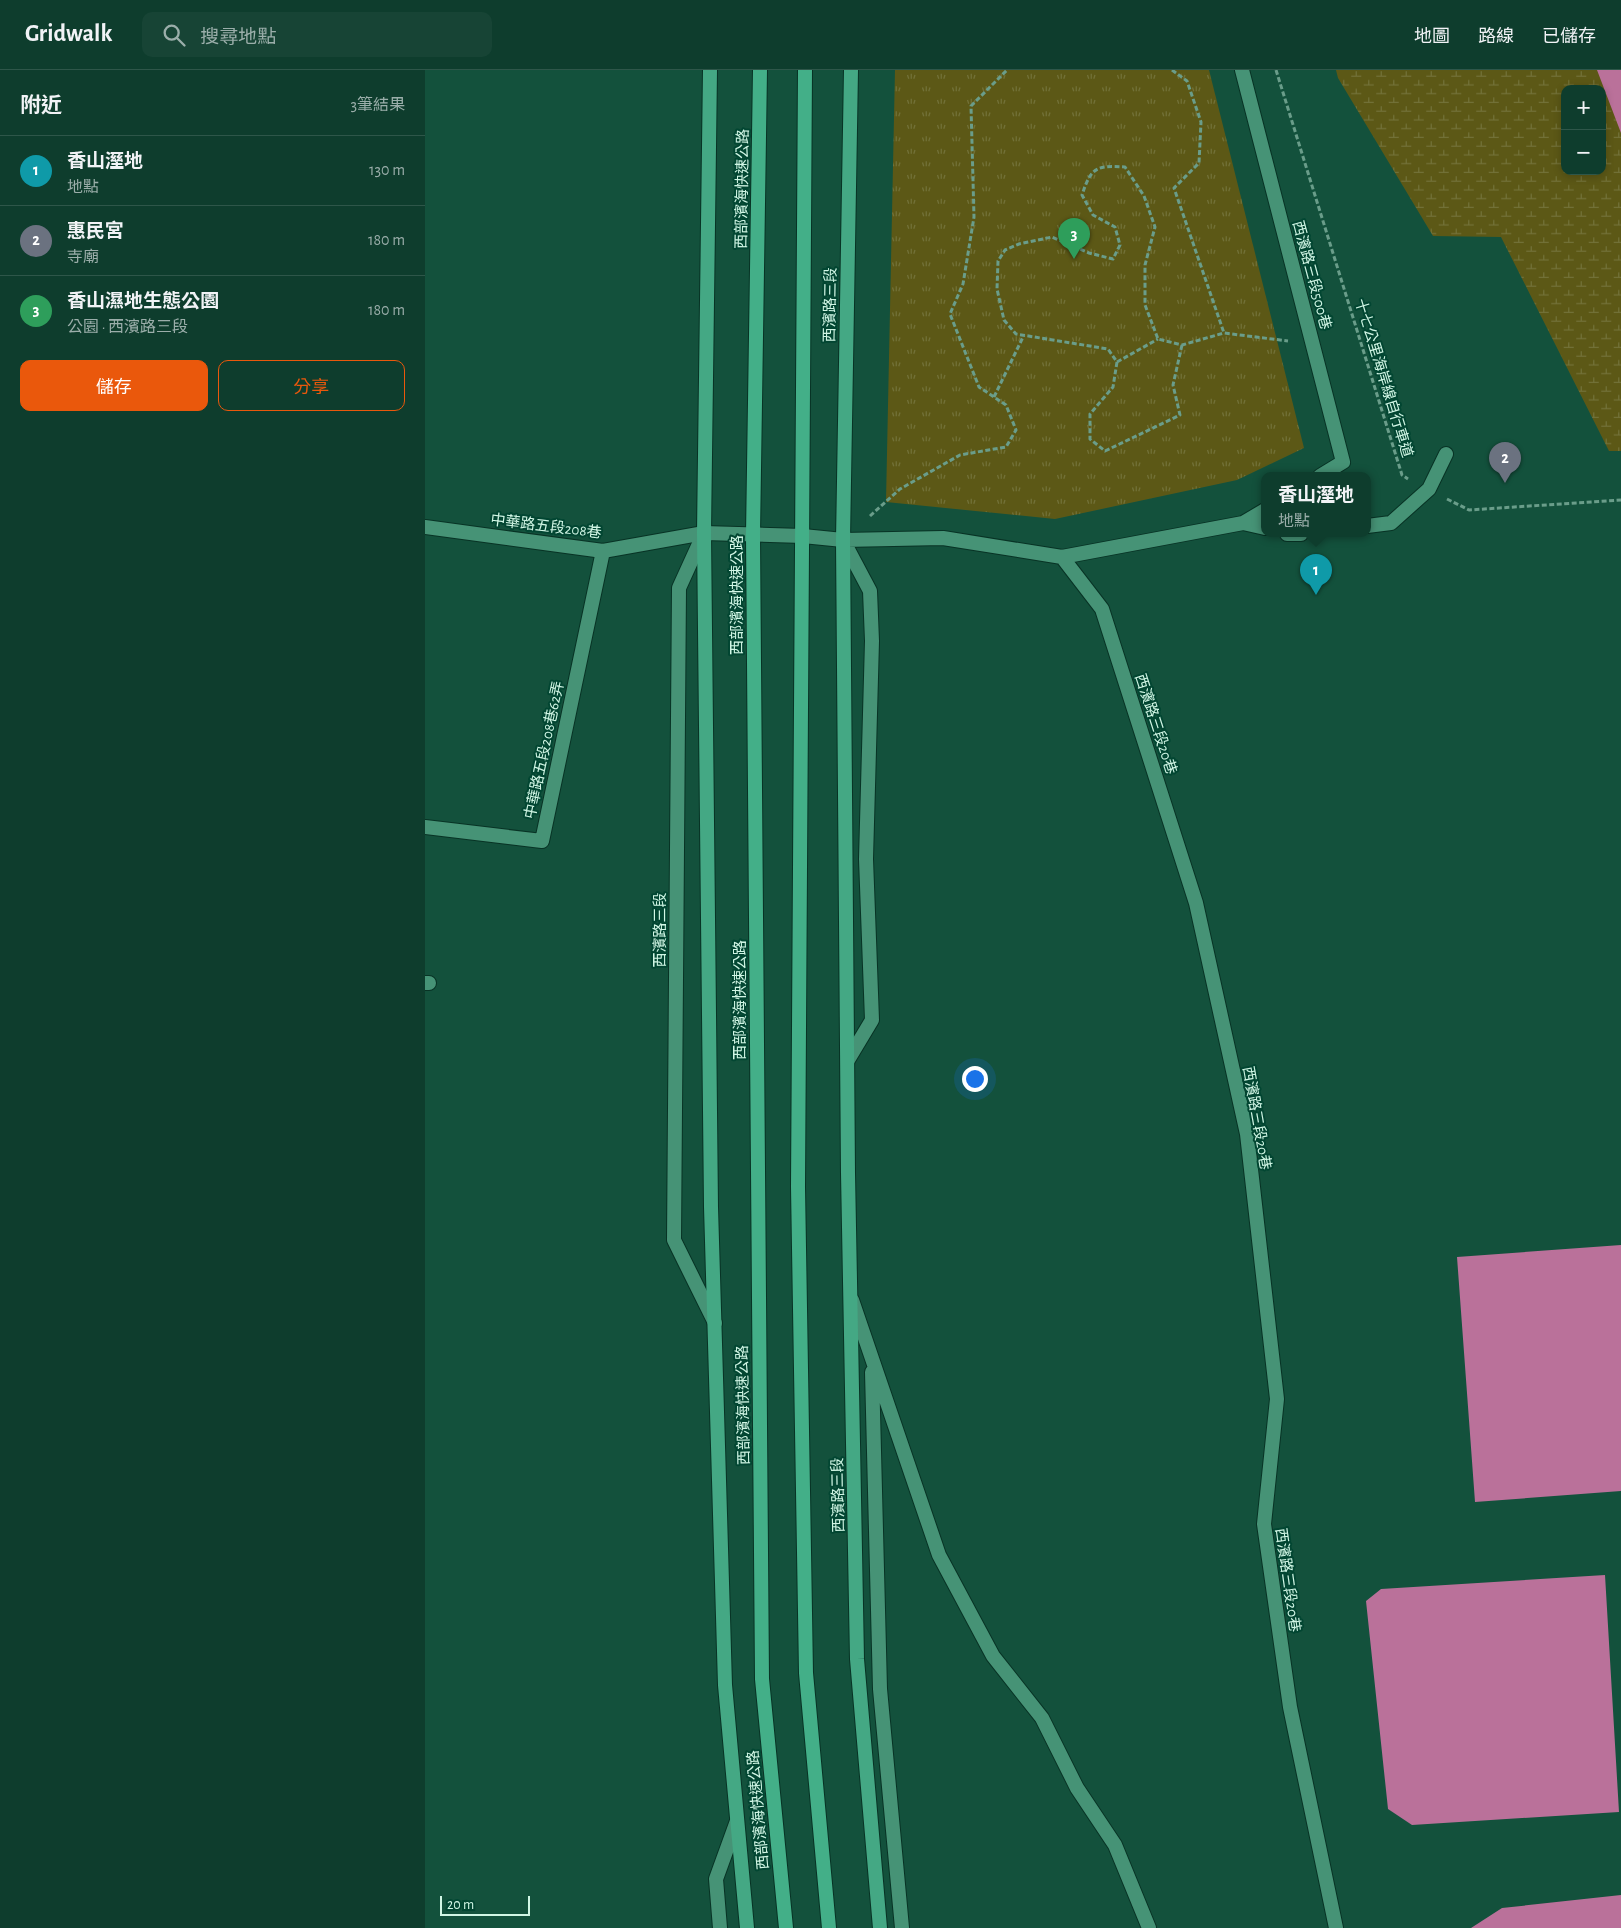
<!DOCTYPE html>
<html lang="zh-TW">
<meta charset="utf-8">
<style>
body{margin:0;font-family:"Alegreya Sans","Noto Sans TC",sans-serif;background:#174435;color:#f1f3f6}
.controls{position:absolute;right:15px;top:15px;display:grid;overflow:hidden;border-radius:10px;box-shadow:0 2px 8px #0003}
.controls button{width:45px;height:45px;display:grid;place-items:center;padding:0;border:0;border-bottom:1px solid #2e5649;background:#0e3d2d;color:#f1f3f6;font:25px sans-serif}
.scale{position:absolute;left:15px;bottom:12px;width:90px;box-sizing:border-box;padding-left:5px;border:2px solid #d1f6e5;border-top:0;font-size:14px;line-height:18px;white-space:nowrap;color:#d1f6e5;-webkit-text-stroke:4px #024632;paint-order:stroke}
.you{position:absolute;left:549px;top:1008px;width:18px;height:18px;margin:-12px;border:4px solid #fff;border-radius:50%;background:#1a73e8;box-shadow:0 0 0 8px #1a73e833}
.badge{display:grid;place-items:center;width:32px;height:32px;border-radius:50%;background:#ea580c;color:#fff;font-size:16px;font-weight:700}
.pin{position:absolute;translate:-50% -41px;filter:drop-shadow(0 1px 2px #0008)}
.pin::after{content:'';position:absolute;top:26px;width:18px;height:15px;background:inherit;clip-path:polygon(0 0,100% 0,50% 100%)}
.popup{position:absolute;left:836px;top:402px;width:110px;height:65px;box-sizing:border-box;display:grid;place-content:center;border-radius:10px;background:#0e3d2d;filter:drop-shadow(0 1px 4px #0005);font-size:16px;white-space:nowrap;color:#9baeaa}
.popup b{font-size:19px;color:#f1f3f6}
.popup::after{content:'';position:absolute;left:50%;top:100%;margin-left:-10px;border:10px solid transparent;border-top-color:#0e3d2d}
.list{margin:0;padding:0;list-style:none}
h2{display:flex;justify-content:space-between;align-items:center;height:65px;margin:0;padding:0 20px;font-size:21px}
h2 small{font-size:16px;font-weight:400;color:#9baeaa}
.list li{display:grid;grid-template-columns:32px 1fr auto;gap:15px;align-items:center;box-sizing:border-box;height:70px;padding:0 20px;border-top:1px solid #2e5649}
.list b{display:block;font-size:19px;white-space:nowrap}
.list p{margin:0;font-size:16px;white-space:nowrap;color:#9baeaa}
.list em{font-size:16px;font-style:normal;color:#9baeaa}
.actions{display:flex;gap:10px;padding:15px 20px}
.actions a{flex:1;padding:11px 0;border:1px solid #ea580c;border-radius:10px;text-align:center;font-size:18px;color:#ea580c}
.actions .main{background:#ea580c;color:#fff}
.icon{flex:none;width:28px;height:28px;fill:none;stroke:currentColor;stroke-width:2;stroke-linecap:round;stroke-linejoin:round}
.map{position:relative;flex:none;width:1196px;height:1858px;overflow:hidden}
header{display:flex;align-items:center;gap:30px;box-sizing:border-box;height:70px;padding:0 25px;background:#0e3d2d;border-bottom:1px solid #2e5649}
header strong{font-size:24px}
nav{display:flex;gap:28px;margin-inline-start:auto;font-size:18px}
.search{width:350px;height:45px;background:#174435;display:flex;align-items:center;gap:12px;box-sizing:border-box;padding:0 18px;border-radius:10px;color:#9baeaa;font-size:19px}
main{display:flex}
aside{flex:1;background:#0e3d2d}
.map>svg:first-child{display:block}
.grass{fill:url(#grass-tufts)}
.wetland{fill:url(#wetland-marsh);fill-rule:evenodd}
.water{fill:#ba719a}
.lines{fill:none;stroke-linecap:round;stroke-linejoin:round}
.service-casing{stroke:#083325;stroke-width:16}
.minor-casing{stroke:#083325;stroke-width:16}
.primary-casing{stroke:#083325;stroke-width:16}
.trunk-casing{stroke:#083325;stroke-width:16}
.path{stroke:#6a9d8a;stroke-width:3;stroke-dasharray:5 2.5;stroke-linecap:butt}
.service{stroke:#469376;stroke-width:14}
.minor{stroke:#469376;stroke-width:14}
.primary{stroke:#44a884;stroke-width:14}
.trunk{stroke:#43af88;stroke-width:14}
.labels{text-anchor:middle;stroke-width:4;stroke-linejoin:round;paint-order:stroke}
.street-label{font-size:15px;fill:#d1f6e5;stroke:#024632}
</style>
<header>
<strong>Gridwalk</strong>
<div class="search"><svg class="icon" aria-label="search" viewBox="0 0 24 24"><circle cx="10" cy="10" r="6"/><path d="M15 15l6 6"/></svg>搜尋地點</div>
<nav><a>地圖</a><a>路線</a><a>已儲存</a></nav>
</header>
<main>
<aside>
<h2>附近<small>3筆結果</small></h2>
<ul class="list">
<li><span class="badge" style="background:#0f9aa8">1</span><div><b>香山溼地</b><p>地點</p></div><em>130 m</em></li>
<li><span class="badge" style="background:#6b7280">2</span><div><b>惠民宮</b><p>寺廟</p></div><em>180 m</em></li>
<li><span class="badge" style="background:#2e9e5b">3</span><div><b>香山濕地生態公園</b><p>公園 · 西濱路三段</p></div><em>180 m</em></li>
</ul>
<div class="actions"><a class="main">儲存</a><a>分享</a></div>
</aside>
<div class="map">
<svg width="1196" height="1858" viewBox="0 0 1196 1858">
<defs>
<pattern id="grass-tufts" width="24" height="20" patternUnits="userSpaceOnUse" patternTransform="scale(1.25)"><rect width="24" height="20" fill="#5c5816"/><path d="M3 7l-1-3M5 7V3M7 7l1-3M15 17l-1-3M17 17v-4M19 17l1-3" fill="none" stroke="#727138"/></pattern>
<pattern id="wetland-marsh" width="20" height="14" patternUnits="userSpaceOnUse" patternTransform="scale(1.25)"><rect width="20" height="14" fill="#5c5816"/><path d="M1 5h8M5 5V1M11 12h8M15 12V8" fill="none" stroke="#727138"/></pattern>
</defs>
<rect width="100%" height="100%" fill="#13513c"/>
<path class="grass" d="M470 0H784L879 378 812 410 630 449 461 432Z"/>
<path class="wetland" d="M911 0H1196V381H1184L1076 167 1008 166 913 8ZM1140 19H1177V101H1140Z"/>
<path class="water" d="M1172 0H1196V63Z
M1196 1175V1421L1050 1432 1032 1187Z
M1180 1505 1194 1742 987 1755 963 1739 941 1531 956 1519Z
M1196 1825V1858H1046L1077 1838Z"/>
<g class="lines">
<defs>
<path id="service" d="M817 0 918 392 895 406
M818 453 840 458
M942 456 966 453 1004 419 1021 384
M279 463 254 518 249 1170 290 1253
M862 464H876
M637 487 818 453 840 440
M0 913H4
M423 990 447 950 441 789 447 571 445 521 418 470 518 468 637 487 677 539 771 833 822 1064 852 1329 839 1454 865 1637 911 1858
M427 1230 514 1485 568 1586 617 1648 652 1718 690 1775 724 1858
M447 1302 455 1619 477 1858
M295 1858 291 1809 312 1751"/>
<path id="minor" d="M0 457 178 481 279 463 378 466 418 470
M0 757 117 771 178 481"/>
<path id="primary" d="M285 0 279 463 286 1137 300 1615 322 1858
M426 0 418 470 423 1103 432 1589 455 1858"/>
<path id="trunk" d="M335 0 328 465 337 1609 361 1858
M380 0 373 1117 381 1603 404 1858"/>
</defs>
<use href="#service" class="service-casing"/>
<use href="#minor" class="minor-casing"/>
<use href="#primary" class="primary-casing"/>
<use href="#trunk" class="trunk-casing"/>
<path class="path" d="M747 0 762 11 776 52 774 93 749 118 799 263 863 271
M851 0 977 405 983 409
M757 275 748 315 755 345 680 381 665 369V344L688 317 692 292 683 279 591 264 579 250 572 219 573 191 580 180 594 174 627 167 664 183 688 189 695 175 690 157 668 145 657 125C666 97 672 95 700 97L719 126 730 157 720 195V235L733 269 757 275 799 263
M692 292 733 269
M569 327 599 265
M1022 429 1044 440 1196 430
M445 446 475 419 535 385 581 377 591 360 581 335 554 317 525 244 538 214 549 147 546 36 582 0"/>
<use href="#service" class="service"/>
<use href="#minor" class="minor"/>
<use href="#primary" class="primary"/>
<use href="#trunk" class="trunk"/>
</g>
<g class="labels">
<g class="street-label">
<text transform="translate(317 119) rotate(-89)" y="5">西部濱海快速公路</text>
<text transform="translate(887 205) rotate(75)" y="5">西濱路三段500巷</text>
<text transform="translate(405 235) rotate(-89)" y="5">西濱路三段</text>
<text transform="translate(959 308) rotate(73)" y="5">十七公里海岸線自行車道</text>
<text transform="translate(121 456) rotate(7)" y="5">中華路五段208巷</text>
<text transform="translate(312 525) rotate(-90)" y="5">西部濱海快速公路</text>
<text transform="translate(731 654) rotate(72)" y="5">西濱路三段20巷</text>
<text transform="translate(119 680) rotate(-78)" y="5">中華路五段208巷62弄</text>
<text transform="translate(235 860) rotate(-90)" y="5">西濱路三段</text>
<text transform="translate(315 930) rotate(-90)" y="5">西部濱海快速公路</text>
<text transform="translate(832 1048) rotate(80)" y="5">西濱路三段20巷</text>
<text transform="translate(318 1335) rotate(-91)" y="5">西部濱海快速公路</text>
<text transform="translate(413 1425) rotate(-91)" y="5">西濱路三段</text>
<text transform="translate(863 1510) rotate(82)" y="5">西濱路三段20巷</text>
<text transform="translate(333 1740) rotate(-95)" y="5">西部濱海快速公路</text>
</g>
</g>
</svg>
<div class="controls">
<button>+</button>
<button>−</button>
</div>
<div class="scale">20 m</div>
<div class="you"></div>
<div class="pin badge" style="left:891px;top:525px;background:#0f9aa8">1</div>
<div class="popup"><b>香山溼地</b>地點</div>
<div class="pin badge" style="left:1080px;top:413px;background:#6b7280">2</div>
<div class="pin badge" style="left:649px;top:189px;background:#2e9e5b">3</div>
</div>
</main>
